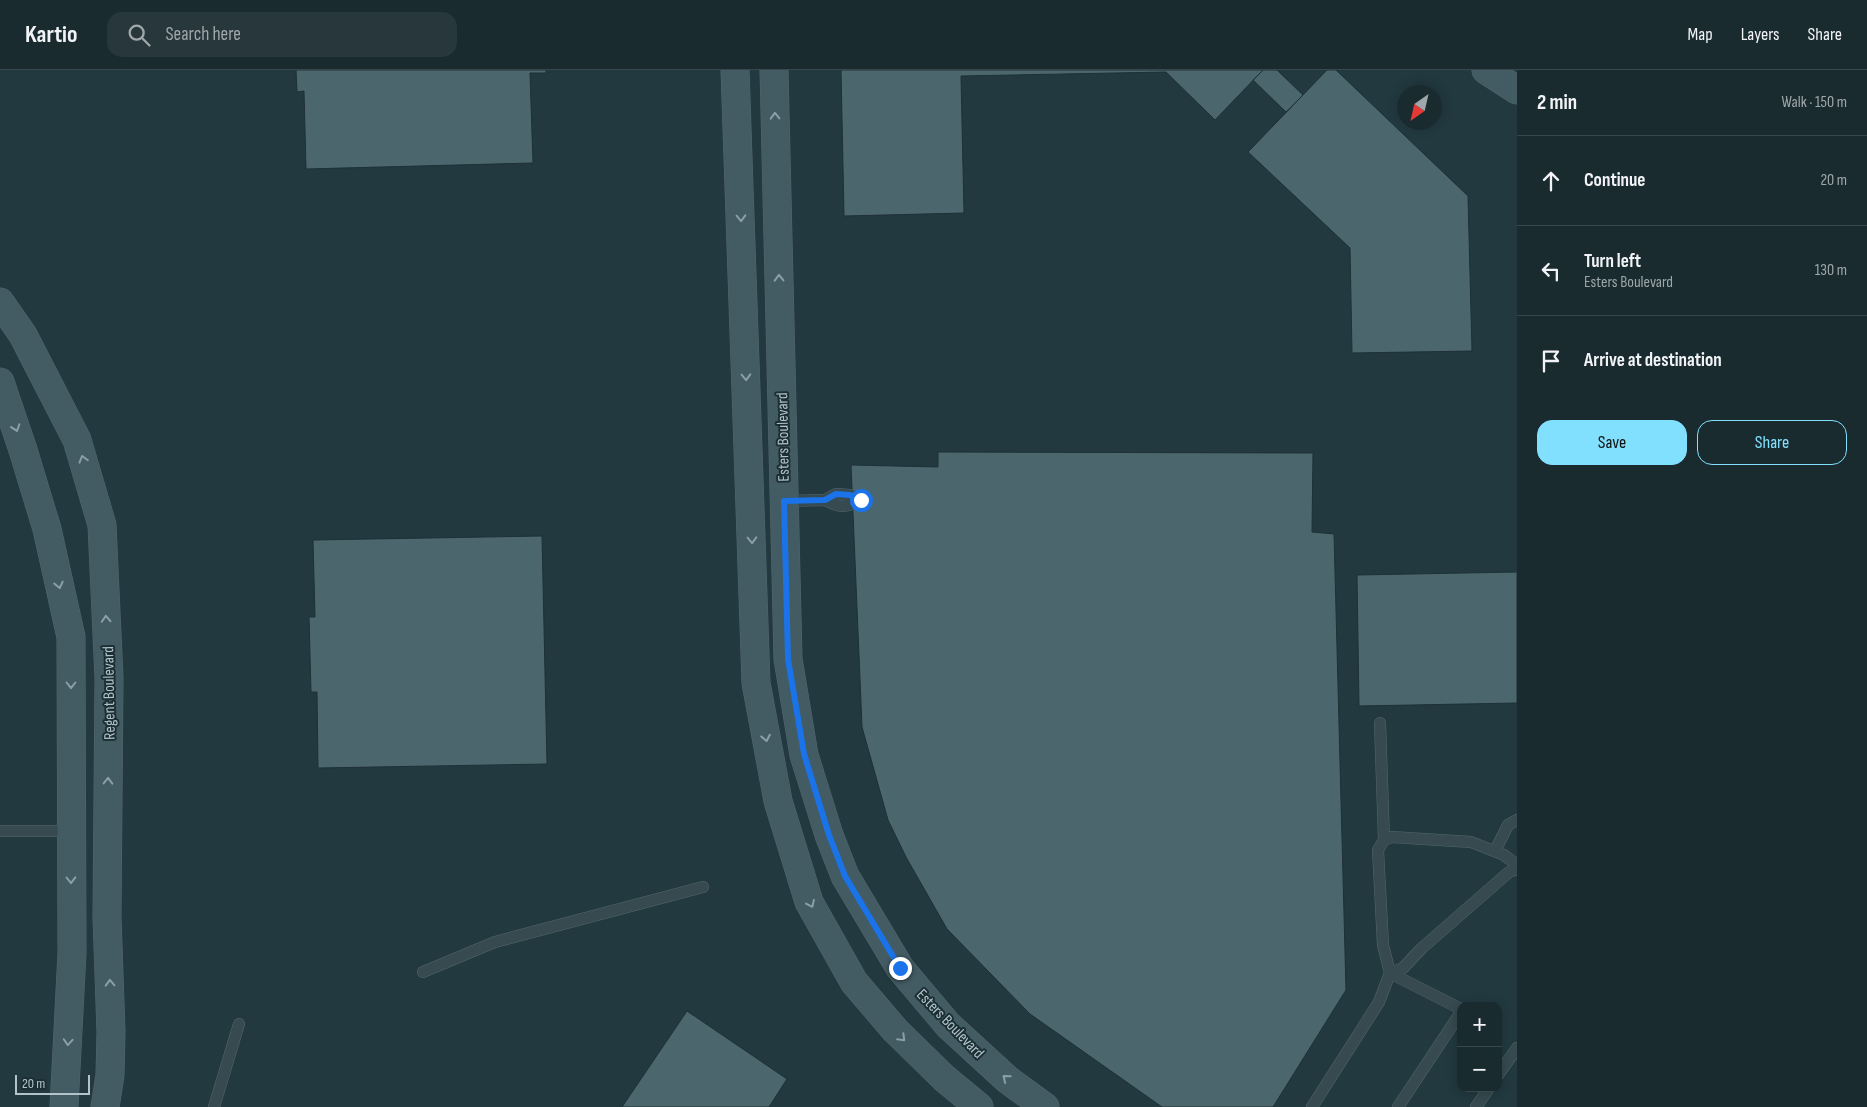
<!DOCTYPE html>
<meta charset="utf-8">
<style>
body{margin:0;font-family:"Sofia Sans Condensed",sans-serif;background:#27373c;color:#f1f3f6}
.controls{position:absolute;right:15px;bottom:15px;display:grid;overflow:hidden;border-radius:10px;box-shadow:0 2px 12px #0003}
.controls button{width:45px;height:45px;display:grid;place-items:center;padding:0;border:0;border-bottom:1px solid #38474c;background:#1a2b30;color:#f1f3f6;font:25px sans-serif}
.compass{position:absolute;left:1397px;top:15px;width:45px;height:45px;border-radius:50%;background:#1a2b30;box-shadow:0 2px 12px #0003;rotate:214deg}
.scale{position:absolute;left:15px;bottom:12px;width:75px;box-sizing:border-box;padding-left:5px;border:2px solid #b2c4ca;border-top:0;font-size:14px;line-height:18px;white-space:nowrap;color:#b2c4ca;-webkit-text-stroke:4px #1b2f34;paint-order:stroke}
.stop{position:absolute;width:15px;height:15px;margin:-11px;border:4px solid #1a73e8;border-radius:50%;background:#fff}
.stop.end{background:#1a73e8;border-color:#fff;box-shadow:0 1px 5px #0008}
.list{margin:0;padding:0;list-style:none}
h2{display:flex;justify-content:space-between;align-items:center;height:65px;margin:0;padding:0 20px;font-size:21px}
h2 small{font-size:16px;font-weight:400;color:#9fa7ab}
.list li{display:grid;grid-template-columns:32px 1fr auto;gap:15px;align-items:center;box-sizing:border-box;height:90px;padding:0 20px;border-top:1px solid #38474c}
.list b{display:block;font-size:19px;white-space:nowrap}
.list p{margin:0;font-size:16px;white-space:nowrap;color:#9fa7ab}
.list em{font-size:16px;font-style:normal;color:#9fa7ab}
.actions{display:flex;gap:10px;padding:15px 20px}
.actions a{flex:1;padding:11px 0;border:1px solid #82e0ff;border-radius:15px;text-align:center;font-size:18px;color:#82e0ff}
.actions .main{background:#82e0ff;color:#111}
.icon{flex:none;width:28px;height:28px;fill:none;stroke:currentColor;stroke-width:2;stroke-linecap:round;stroke-linejoin:round}
.map{position:relative;flex:none;width:1517px;height:1037px;overflow:hidden}
header{display:flex;align-items:center;gap:30px;box-sizing:border-box;height:70px;padding:0 25px;background:#1a2b30;border-bottom:1px solid #38474c}
header strong{font-size:24px}
nav{display:flex;gap:28px;margin-inline-start:auto;font-size:18px}
.search{width:350px;height:45px;background:#27373c;display:flex;align-items:center;gap:12px;box-sizing:border-box;padding:0 18px;border-radius:15px;color:#9fa7ab;font-size:19px}
main{display:flex}
aside{flex:1;background:#1a2b30}
.map>svg:first-child{display:block}
.building{fill:#4c666d;stroke:#1d3136}
.lines{fill:none;stroke-linecap:round;stroke-linejoin:round}
.lane-casing{stroke:#54676d;stroke-width:12}
.secondary-casing{stroke:#54676d;stroke-width:29}
.lane{stroke:#364a4f;stroke-width:11}
.secondary{stroke:#435b63;stroke-width:28}
.oneway{stroke:#8b9fa6}
.route{stroke:#1a73e8;stroke-width:6}
.labels{text-anchor:middle;stroke-width:4;stroke-linejoin:round;paint-order:stroke}
.street-label{font-size:16px;fill:#b2c4ca;stroke:#1b2f34}
</style>
<header>
<strong>Kartio</strong>
<div class="search"><svg class="icon" aria-label="search" viewBox="0 0 24 24"><circle cx="10" cy="10" r="6"/><path d="M15 15l6 6"/></svg>Search here</div>
<nav><a>Map</a><a>Layers</a><a>Share</a></nav>
</header>
<main>
<div class="map">
<svg width="1517" height="1037" viewBox="0 0 1517 1037">
<rect width="100%" height="100%" fill="#223940"/>
<path class="building" d="M296 0H546V3H530L533 93 306 99 304 21 297 22Z
M841 0H1263L1215 50 1166 2 961 6 964 143 844 146Z
M1263 0H1277L1303 25 1286 42 1253 10Z
M1327 0H1336L1468 126 1472 281 1352 283 1350 178 1248 82Z
M938 382 1313 383 1312 462 1334 464 1346 920 1273 1037H1162L1030 944 947 859 906 787 888 750 862 657 851 395 938 397Z
M542 466 547 694 318 698 317 622H311L309 547H315L313 470Z
M1517 502V633L1359 636 1357 505Z
M687 941 787 1009 769 1037H622Z"/>
<g class="lines">
<defs>
<path id="lane" d="M825 430C840 438 845 438 861 430
M784 431 825 430 836 424 850 425 861 430
M1380 653 1384 770
M0 761H71
M1495 781 1508 755 1517 750
M423 902 495 872 703 817
M1461 939 1390 903 1383 875 1378 780 1384 770 1392 767 1471 772 1504 785 1517 795
M1498 1005 1517 978
M214 1037 239 954
M1312 1037 1379 932 1390 903 1403 898 1422 878 1509 802 1517 799
M1398 1037 1461 942
M1476 1037 1489 1018"/>
<path id="secondary" d="M735 0 756 613 778 731 809 832 854 912 895 960 944 1008 979 1037
M774 0 788 589 804 685 829 765 845 806 900 898 948 955 1008 1010 1045 1037
M1486 0 1517 20
M0 232 23 265 77 370 102 455 109 608 107 847 111 962 110 1005 105 1037
M0 312 23 380 47 459 71 567 72 883 64 1037"/>
</defs>
<use href="#lane" class="lane-casing"/>
<use href="#secondary" class="secondary-casing"/>
<use href="#lane" class="lane"/>
<use href="#secondary" class="secondary"/>
</g>
<defs><path id="oneway-chevron" d="M-2-3.5L2.5 0L-2 3.5" fill="none" stroke-width="1.6" stroke-linecap="round" stroke-linejoin="round" transform="scale(1.25)"/></defs>
<g class="oneway">
<use href="#oneway-chevron" transform="translate(775 46) rotate(-92)"/>
<use href="#oneway-chevron" transform="translate(741 148) rotate(88)"/>
<use href="#oneway-chevron" transform="translate(779 208) rotate(-91)"/>
<use href="#oneway-chevron" transform="translate(746 307) rotate(88)"/>
<use href="#oneway-chevron" transform="translate(16 358) rotate(71)"/>
<use href="#oneway-chevron" transform="translate(83 389) rotate(-106)"/>
<use href="#oneway-chevron" transform="translate(752 470) rotate(88)"/>
<use href="#oneway-chevron" transform="translate(59 515) rotate(77)"/>
<use href="#oneway-chevron" transform="translate(106 549) rotate(-93)"/>
<use href="#oneway-chevron" transform="translate(71 615) rotate(90)"/>
<use href="#oneway-chevron" transform="translate(766 668) rotate(79)"/>
<use href="#oneway-chevron" transform="translate(108 711) rotate(-89)"/>
<use href="#oneway-chevron" transform="translate(71 810) rotate(89)"/>
<use href="#oneway-chevron" transform="translate(811 834) rotate(65)"/>
<use href="#oneway-chevron" transform="translate(110 913) rotate(-92)"/>
<use href="#oneway-chevron" transform="translate(902 968) rotate(45)"/>
<use href="#oneway-chevron" transform="translate(68 972) rotate(94)"/>
<use href="#oneway-chevron" transform="translate(1006 1008) rotate(-140)"/>
</g>
<g class="lines">
<path class="route" d="M861 430 850 425 836 424 825 430 784 431 788 589 804 684 829 765 845 806 900 898"/>
</g>
<g class="labels">
<g class="street-label">
<text transform="translate(782 367) rotate(-91)" y="6">Esters Boulevard</text>
<text transform="translate(108 623) rotate(-91)" y="6">Regent Boulevard</text>
<text transform="translate(951 953) rotate(46)" y="6">Esters Boulevard</text>
</g>
</g>
</svg>
<div class="controls">
<button>+</button>
<button>−</button>
</div>
<svg class="compass" viewBox="-18 -18 36 36"><path d="M0-13l5 13h-10z" fill="#e53935"/><path d="M0 13l5-13h-10z" fill="#9fa7ab"/></svg>
<div class="scale">20 m</div>
<div class="stop" style="left:861px;top:430px"></div>
<div class="stop end" style="left:900px;top:898px"></div>
</div>
<aside>
<h2>2 min<small>Walk · 150 m</small></h2>
<ul class="list">
<li><svg class="icon" aria-label="ahead" viewBox="0 0 24 24"><path d="M12 20V5M6 11l6-6 6 6"/></svg><div><b>Continue</b></div><em>20 m</em></li>
<li><svg class="icon" aria-label="left" viewBox="0 0 24 24"><path d="M17 20v-9H6M10 6l-5 5 5 5"/></svg><div><b>Turn left</b><p>Esters Boulevard</p></div><em>130 m</em></li>
<li><svg class="icon" aria-label="arrive" viewBox="0 0 24 24"><path d="M6 21V4h12l-3 4 3 4H6"/></svg><div><b>Arrive at destination</b></div></li>
</ul>
<div class="actions"><a class="main">Save</a><a>Share</a></div>
</aside>
</main>
